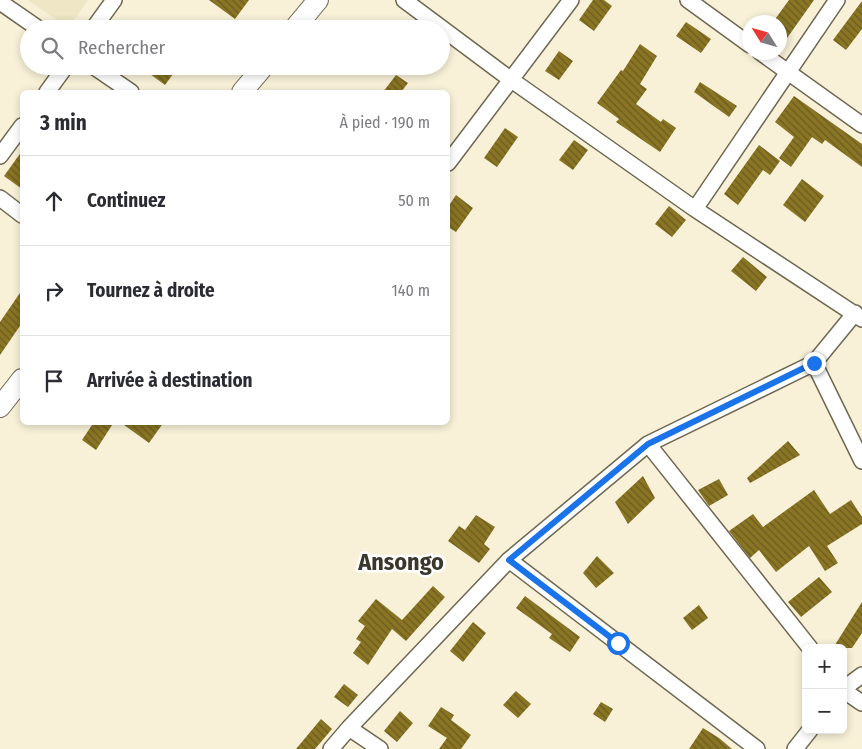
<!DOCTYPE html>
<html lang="fr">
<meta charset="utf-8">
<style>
body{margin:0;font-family:"Fira Sans Condensed",sans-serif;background:#f2f2f3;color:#2b2b33}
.controls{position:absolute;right:15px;bottom:15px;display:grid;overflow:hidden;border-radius:8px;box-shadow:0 2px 8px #0003}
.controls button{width:45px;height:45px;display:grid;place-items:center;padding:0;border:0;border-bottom:1px solid #e1e1e2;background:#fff;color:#2b2b33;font:25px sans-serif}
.compass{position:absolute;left:742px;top:15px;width:45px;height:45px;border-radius:50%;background:#fff;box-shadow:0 2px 8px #0003;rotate:307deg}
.stop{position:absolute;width:15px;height:15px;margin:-11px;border:4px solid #1a73e8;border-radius:50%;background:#fff}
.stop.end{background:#1a73e8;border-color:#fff;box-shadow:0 1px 5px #0008}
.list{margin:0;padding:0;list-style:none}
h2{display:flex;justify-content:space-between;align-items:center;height:65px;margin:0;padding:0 20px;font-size:21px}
h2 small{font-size:16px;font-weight:400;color:#7c7c81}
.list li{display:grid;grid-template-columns:32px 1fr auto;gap:15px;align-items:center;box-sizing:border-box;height:90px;padding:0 20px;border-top:1px solid #e1e1e2}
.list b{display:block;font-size:19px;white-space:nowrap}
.list em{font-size:16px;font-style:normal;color:#7c7c81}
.icon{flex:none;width:28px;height:28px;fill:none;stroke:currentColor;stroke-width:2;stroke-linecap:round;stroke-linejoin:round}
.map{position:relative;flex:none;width:862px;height:749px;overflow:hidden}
.search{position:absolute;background:#fff;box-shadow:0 2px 8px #0003;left:20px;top:20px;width:430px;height:55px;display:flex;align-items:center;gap:12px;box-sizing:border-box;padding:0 18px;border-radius:28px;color:#7c7c81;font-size:19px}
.panel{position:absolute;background:#fff;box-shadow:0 2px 8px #0003;left:20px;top:90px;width:430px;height:335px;border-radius:8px}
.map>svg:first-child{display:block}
.built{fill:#efe6c6}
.building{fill:url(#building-back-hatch)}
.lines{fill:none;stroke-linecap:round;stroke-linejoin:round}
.minor-casing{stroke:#6e6751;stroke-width:18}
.secondary-casing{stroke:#6e6751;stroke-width:22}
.minor{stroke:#fff;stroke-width:15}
.secondary{stroke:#fff;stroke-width:20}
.route{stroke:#1a73e8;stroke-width:6}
.labels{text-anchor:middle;stroke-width:5;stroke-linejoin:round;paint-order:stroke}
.town-label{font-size:24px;font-weight:bold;fill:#3a372d;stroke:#fff}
</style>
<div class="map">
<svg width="862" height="749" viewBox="0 0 862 749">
<defs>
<pattern id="building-back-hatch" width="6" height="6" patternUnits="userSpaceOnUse" patternTransform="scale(1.25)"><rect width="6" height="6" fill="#897524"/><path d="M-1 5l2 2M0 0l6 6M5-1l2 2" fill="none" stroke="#6b5c1e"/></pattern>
</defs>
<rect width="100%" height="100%" fill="#f8f1d8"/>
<path class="built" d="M28 0H88L68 28Z"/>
<path class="building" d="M209 0H249L235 19Z
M593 0H604L612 6 594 31 579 20Z
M789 0H814L780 48V22H773Z
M862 1V29L846 50 833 40Z
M686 22 711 39 701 53 676 36Z
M640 44 657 56 640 84 647 89 636 104 661 122 663 119 676 128 660 152 616 122 619 119 597 103 621 70 623 71Z
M559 51 573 61 559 80 545 71Z
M139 66H179L165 85Z
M396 75 408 83 401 92H383Z
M700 82 737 106 729 117 694 92Z
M794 96 862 144V167L825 140 822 144 812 137 791 167 779 158 794 137 775 122Z
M505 128 518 137 497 167 484 158Z
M574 140 588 150 573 170 559 160Z
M759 145 780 161 770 175 763 170 738 205 724 194Z
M22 151V189L4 176Z
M802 179 824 196 805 222 783 205Z
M456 195 473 208 456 232 448 227V207Z
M669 206 686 220 672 237 655 224Z
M743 257 767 277 756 291 731 271Z
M22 290V323L0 355V322Z
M94 422H114L96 450 82 440Z
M120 422H164L149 443Z
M788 441 800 455 750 483 747 478Z
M643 476 655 498 628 524 615 502Z
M719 479 728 495 709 506 698 490Z
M814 490 830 514 851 500 862 517V524L827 546 838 563 825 571 809 546 776 572 759 550 750 558 729 531 753 514 763 527Z
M476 515 495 527 484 544 490 549 479 563 448 541 459 526 465 530Z
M597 556 614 573 596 588 583 573Z
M819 577 832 592 801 617 788 602Z
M433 586 445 597 406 641 392 629 368 665 353 653 361 642 356 639 365 626 358 621 376 599 402 620Z
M525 596 580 637 570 652 549 638 552 634 516 608Z
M862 602V633L852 648H833Z
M699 605 708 618 692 630 683 618Z
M473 622 486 633 463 662 450 651Z
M344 684 358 695 348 707 334 697Z
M516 691 531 704 518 718 503 705Z
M601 702 613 709 605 722 593 714Z
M441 707 454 715 451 720 471 735 461 749H439L447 738 428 726Z
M400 711 413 723 397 742 384 731Z
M321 719 332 729 315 749H296Z
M703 728 719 738 732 749H689Z"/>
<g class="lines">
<defs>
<path id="minor" d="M404 0 510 79 695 209 862 319
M688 0 750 45
M0 2 39 29
M93 29 114 0
M760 52 862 125
M93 66 131 92
M47 92 66 66
M0 156 22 126
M448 163 571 0
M0 198 22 215
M695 209 837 0
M814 363 862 461
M648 444 810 648
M509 560 757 749
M843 689 862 675
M843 690 862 703
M349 728 380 749
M331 749 349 728 509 560 648 444 814 363 855 313
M795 749 810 730"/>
<path id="secondary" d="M294 29 318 0
M242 92 264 66
M0 407 22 379"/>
</defs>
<use href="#minor" class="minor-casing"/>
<use href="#secondary" class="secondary-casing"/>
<use href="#minor" class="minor"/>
<use href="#secondary" class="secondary"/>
</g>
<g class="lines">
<path class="route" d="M618 643 509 560 648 444 814 363"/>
</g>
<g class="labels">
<g class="town-label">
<text x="401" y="570">Ansongo</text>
</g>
</g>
</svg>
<div class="controls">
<button>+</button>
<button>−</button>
</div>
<svg class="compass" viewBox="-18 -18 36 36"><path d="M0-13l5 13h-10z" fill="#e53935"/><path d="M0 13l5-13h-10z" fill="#7c7c81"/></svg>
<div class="stop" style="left:618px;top:643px"></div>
<div class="stop end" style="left:814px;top:363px"></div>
<div class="search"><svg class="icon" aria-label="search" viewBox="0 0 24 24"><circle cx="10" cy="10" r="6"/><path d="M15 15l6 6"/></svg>Rechercher</div>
<section class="panel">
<h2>3 min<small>À pied · 190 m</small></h2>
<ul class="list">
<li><svg class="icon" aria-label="ahead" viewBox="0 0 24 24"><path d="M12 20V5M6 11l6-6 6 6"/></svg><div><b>Continuez</b></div><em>50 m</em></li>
<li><svg class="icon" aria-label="right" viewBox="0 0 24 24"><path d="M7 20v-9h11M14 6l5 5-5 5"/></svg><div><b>Tournez à droite</b></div><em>140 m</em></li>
<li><svg class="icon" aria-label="arrive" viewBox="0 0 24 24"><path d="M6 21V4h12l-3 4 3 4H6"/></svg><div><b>Arrivée à destination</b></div></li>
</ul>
</section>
</div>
